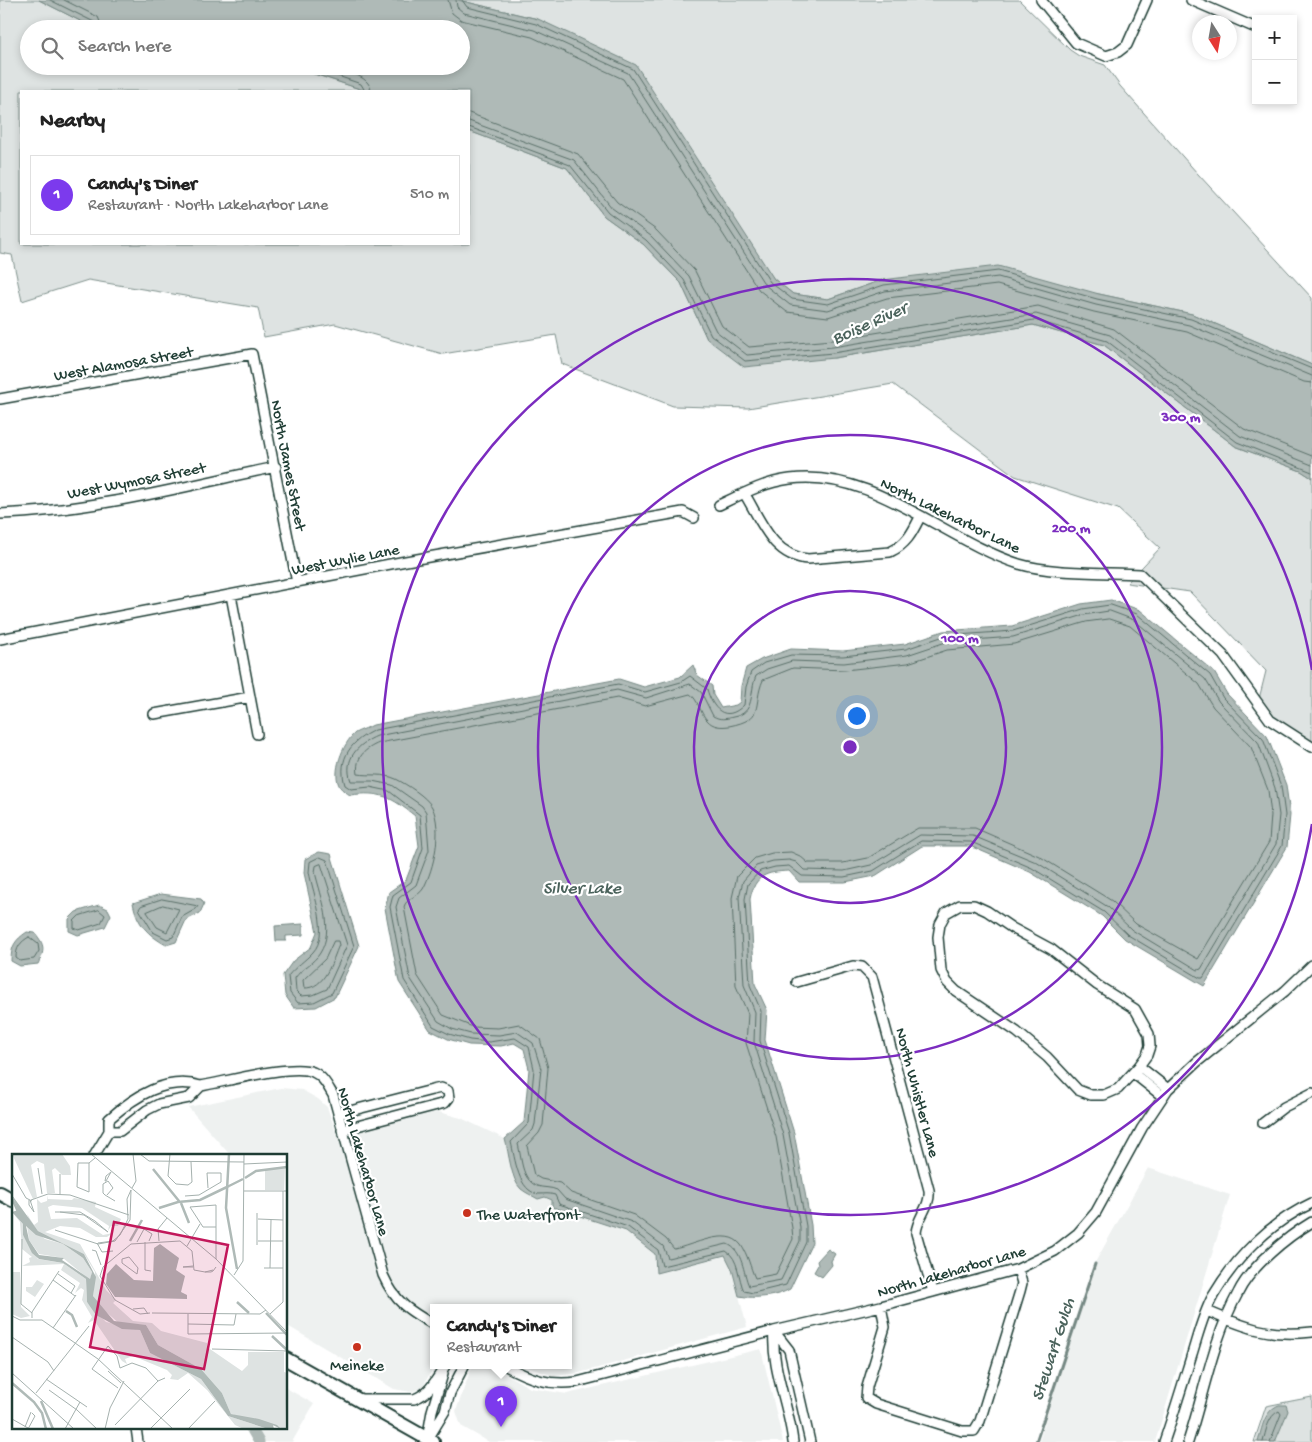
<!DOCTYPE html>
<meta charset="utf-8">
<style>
body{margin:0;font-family:"Gochi Hand",sans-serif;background:#f2f2f2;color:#222}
.controls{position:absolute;right:15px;top:15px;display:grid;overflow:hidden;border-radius:0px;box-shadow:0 2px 8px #0003}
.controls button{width:45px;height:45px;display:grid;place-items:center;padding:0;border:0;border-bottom:1px solid #e0e0e0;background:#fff;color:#222;font:25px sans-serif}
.compass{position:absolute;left:1192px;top:15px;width:45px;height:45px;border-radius:50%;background:#fff;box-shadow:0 2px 8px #0003;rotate:169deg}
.you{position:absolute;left:856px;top:715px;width:18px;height:18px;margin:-12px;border:4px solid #fff;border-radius:50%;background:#1a73e8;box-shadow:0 0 0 8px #1a73e833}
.badge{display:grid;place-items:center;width:32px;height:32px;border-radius:50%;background:#7c3aed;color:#fff;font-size:16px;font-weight:700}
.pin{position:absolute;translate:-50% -41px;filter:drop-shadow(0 1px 2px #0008)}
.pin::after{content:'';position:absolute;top:26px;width:18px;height:15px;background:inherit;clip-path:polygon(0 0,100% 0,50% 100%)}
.popup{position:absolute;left:430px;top:1304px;width:142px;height:65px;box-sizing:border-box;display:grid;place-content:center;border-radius:0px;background:#fff;filter:drop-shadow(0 1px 4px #0005);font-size:16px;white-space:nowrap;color:#767676}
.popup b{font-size:19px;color:#222}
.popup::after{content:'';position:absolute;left:50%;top:100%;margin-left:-10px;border:10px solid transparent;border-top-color:#fff}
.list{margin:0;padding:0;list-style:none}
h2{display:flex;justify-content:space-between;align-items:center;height:65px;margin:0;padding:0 20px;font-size:21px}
h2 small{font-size:16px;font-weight:400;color:#767676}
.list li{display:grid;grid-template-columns:32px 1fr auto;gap:15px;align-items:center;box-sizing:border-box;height:80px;margin:0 10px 10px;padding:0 10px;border:1px solid #e0e0e0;border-radius:0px}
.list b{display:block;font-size:19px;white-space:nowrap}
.list p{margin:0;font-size:16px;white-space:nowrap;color:#767676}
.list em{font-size:16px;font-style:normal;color:#767676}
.icon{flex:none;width:28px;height:28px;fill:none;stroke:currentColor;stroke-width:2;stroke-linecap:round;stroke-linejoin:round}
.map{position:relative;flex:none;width:1312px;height:1442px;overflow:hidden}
.search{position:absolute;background:#fff;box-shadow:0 2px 8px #0003;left:20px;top:20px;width:450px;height:55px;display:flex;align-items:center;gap:12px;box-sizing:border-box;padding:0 18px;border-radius:28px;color:#767676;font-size:19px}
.panel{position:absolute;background:#fff;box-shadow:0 2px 8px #0003;left:20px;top:90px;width:450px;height:155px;border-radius:0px}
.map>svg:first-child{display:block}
.built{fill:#eef1f0}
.green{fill:#dee3e2;stroke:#7e908b}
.water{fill:#afbab7;stroke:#758883}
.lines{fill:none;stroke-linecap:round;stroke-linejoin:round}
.shore{stroke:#596f68;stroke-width:1}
.stream{stroke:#758883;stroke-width:3}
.canal{stroke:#afbab7;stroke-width:11}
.street-casing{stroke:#1f3d34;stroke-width:12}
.primary-casing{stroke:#1f3d34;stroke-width:16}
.street{stroke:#fff;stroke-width:9}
.primary{stroke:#fff;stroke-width:12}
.ring{fill:none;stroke:#7b2cbf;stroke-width:2.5}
.poi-dot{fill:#c8321e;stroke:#fff;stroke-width:2}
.labels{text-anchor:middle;stroke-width:4.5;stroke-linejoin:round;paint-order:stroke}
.street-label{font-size:16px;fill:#1f3d34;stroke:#fff}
.poi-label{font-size:16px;fill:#1f3d34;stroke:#fff;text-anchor:start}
.water-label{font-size:18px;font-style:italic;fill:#4a625b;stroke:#fff}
.inset-river{fill:none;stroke:#afbab7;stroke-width:2.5}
.inset-road{fill:none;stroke:#a5b1ae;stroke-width:1}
.view{fill:#c2185b;fill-opacity:0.15;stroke:#c2185b;stroke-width:2.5}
.inset-edge{fill:none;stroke:#1f3d34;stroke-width:2.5}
.centre{fill:#7b2cbf;stroke:#fff;stroke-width:2.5}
.ring-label{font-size:15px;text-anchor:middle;font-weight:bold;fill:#7b2cbf;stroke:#fff;stroke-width:4.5;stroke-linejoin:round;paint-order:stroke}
</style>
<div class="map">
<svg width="1312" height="1442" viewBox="0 0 1312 1442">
<rect width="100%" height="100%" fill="#fff"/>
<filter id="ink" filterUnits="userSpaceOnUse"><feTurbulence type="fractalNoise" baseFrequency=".02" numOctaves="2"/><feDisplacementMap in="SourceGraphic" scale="10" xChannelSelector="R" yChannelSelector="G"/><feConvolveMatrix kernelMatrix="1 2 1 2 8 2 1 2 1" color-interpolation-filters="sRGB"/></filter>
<g filter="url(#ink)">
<path class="built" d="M281 1088 302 1090 318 1099 327 1107 338 1137 421 1114 439 1112 461 1118 505 1139 513 1166 512 1175 545 1197 553 1200V1207L626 1231 655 1254 725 1255 732 1269 747 1327 579 1373 554 1376 524 1366H568V1308H434V1366L422 1388 411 1392 394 1389 286 1325V1156H231L188 1107Z
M1148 1168 1230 1195 1155 1442H1039L1092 1268Z
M761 1349 783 1442H489L461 1426 456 1411 472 1366H492L530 1388 567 1394Z
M286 1388 314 1404 292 1442H264L258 1428H286Z"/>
<path class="green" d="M0 0H39L96 29H29V66H290L366 91H21V244H469V131L567 168 604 216 643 244 681 283 707 339 834 358 1033 325 1104 345 1235 446 1301 471 1312 478V747L1285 731 1258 703 1266 671 1190 592 1127 583 1160 548 1118 509 1015 476 893 384 748 408 673 406 562 364 556 335 443 354 335 324 264 337 258 308 88 280 22 301 12 255 0 253Z
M458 0H1019L1070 50 1079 56 1105 65 1120 86 1198 174 1312 298V365L1192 314 1099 294 882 280 828 299 793 294 774 279 538 19Z
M1312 1397V1442H1254L1266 1406Z"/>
<path class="water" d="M39 0H458L538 19 636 65 774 279 793 294 828 299 882 280 998 266 1099 294 1192 314 1312 365V478L1301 471 1235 446 1104 345 1033 325 834 358 744 367 707 339 681 283 643 244 604 216 567 168 469 131V91H366L290 66H461V29H96Z
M1111 600 1140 610 1214 672 1227 694 1267 736 1286 785 1290 815 1287 847 1204 986 1125 939 1102 916 1030 872 970 846H922L875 876 845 882H799L789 871C766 872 755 875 750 899L755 984 767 1010 765 1040 794 1133 811 1225 812 1243 790 1289C776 1297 755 1299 739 1296L732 1269 725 1255 656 1273 655 1254 626 1231 552 1207V1200L545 1197 538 1199C533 1196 526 1193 521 1189 511 1180 509 1153 505 1139L524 1122 529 1069 524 1049 514 1043 501 1046 469 1045 448 1039 430 1030 399 982 385 908 389 892 406 880 419 846 415 816C391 797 381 791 350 795 347 793 342 790 340 787 331 773 343 743 355 733 360 730 368 728 373 725L619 679 644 687 680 677 693 665 697 675 712 686 713 695 721 708 736 705 740 702 741 686 746 668 762 659 791 649 843 651 905 644 943 631 1012 626 1081 604Z
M319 852 331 854 359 946 335 997 316 1007 294 1008 285 995 283 975 293 961 311 947 317 932 304 873 305 859Z
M161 894 201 899 204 904 200 913 186 920 176 942 166 945C148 935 137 924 133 903Z
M99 905 108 909 111 915 105 927 78 935 69 931V919L76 912Z
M303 924V935L286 936V941H276L275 926Z
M27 932 35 933C45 945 45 950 38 964L20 966 11 961C11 946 15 940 27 932Z
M828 1249 835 1254 831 1261 832 1265 822 1277 814 1272 818 1265 817 1261Z
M1279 1405H1286L1288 1411 1275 1442H1258C1262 1428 1264 1411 1279 1405Z"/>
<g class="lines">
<path class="shore" d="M50 0 94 22 97 29
M64 0 98 17 103 29
M448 0 452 13 461 20 532 37 623 79 759 290 787 312 828 317 887 298 997 285 1094 312 1187 332 1304 382 1312 383
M456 0 457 7 464 13 534 30 628 73 765 285 790 305 828 310 885 291 998 277 1096 305 1189 325 1312 376
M462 0 467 7 536 24 633 69 770 282 792 299 828 304 884 285 998 271 1097 299 1191 319 1312 369
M309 66 361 84 365 91
M328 66C342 71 370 74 371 91
M469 113 578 154 617 202 656 230 695 271 722 326 749 347 832 340 1038 306 1114 329 1244 429 1312 456
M469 121 574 160 612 208 651 236 689 276 716 331 747 355 833 347 1036 314 1110 335 1240 436 1312 465
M469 127 570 165 608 212 646 240 684 280 711 335 745 361 833 353 1034 320 1107 341 1237 442 1312 472
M1111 605 1137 614 1210 675 1223 698 1263 739 1281 786 1285 815 1282 846 1203 978H1200L1128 935 1104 912 1032 868 971 842 921 841 873 871 844 877 802 876 789 866 775 867 760 871 748 884 745 899 750 985 761 1011 760 1041 789 1133 806 1226V1242L786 1285 753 1293 744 1291C738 1279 739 1258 726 1251L662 1266 658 1250 628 1227 559 1204 555 1195C549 1193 545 1194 539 1194 518 1192 515 1158 511 1142L529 1123 534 1069 529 1047 515 1038 489 1042 470 1040 449 1034 433 1026 404 980 390 907 393 895 411 882 423 848 420 815 389 791 370 787 351 789 345 785C337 758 352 740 375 730L618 684 645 692 681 682 690 676 707 689C712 708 725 724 744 705L746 687 751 672 764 663 791 655 843 656 906 649 944 636 1013 631 1083 609Z
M1110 611 1134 620 1205 679 1219 702 1258 742 1275 788 1279 815 1276 844 1201 969 1198 970 1132 930 1108 907 1036 862 973 836 920 835 871 865 844 871 804 870 796 862 789 860 773 861 756 866 743 881 739 897 744 985 755 1012 754 1042 783 1135 800 1227V1241L781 1280 749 1286C743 1273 743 1250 727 1244L668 1258 663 1246 632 1222 565 1199 557 1190C551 1187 543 1188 537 1186 521 1179 522 1159 518 1144L533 1130 535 1124 541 1069 533 1043 517 1032 499 1035 471 1034 452 1029 438 1021 410 978 396 907 399 898 416 885 429 850 426 812 422 806 392 785 372 781H351C343 759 358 744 377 736L617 690 646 698 690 684 701 692 713 716C720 720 725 719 733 717 756 713 749 693 756 676L767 669 792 661 844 663 907 655 946 642 1013 637 1084 615Z
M1109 619 1130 626 1199 684 1213 707 1251 747 1268 790 1271 815 1269 842 1198 959 1136 924 1112 901 1039 856 975 828H918L868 858 843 863H808L800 856 791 852 772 853 755 858 737 876 732 898 736 986 748 1014 746 1043 776 1137 792 1228 793 1239 776 1274 755 1278C750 1267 748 1255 741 1245 727 1226 692 1246 674 1249L666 1239 634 1215 571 1193 560 1183 541 1179 534 1175 527 1146 539 1133 543 1125 548 1068 540 1039 519 1024 498 1028 473 1027 443 1015 417 975 404 907C406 898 418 897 423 889 434 869 443 829 432 807 427 797 406 784 396 779 383 773 370 776 358 774 355 757 365 749 379 743L617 698 645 706 690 694C698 699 700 713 707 720 713 727 721 727 729 726 766 719 752 706 763 680L793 668 845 670 908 663 947 650 1014 644 1086 622Z
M320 857 327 860 354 946 332 993 314 1002 298 1003 290 993 288 976C296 966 305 961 313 952 330 934 313 894 309 872L310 862Z
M321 864 347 945 327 989 313 995 301 996 296 991 295 978C302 968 314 963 320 953 335 929 321 898 315 872L316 866Z
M162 899 198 906 196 909 182 917 173 937 167 939 153 932 139 909 141 906Z
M163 905 179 909 167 932 157 927 147 912Z
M99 910 105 915 101 923 79 930 74 928V921L79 916Z
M29 937 38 944 39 951 34 959 20 961 16 958C16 948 20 942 29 937Z
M334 941H338L339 945C332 961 325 989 304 988L303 980 325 959Z
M1263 1442C1266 1431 1268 1416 1279 1411L1281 1414 1270 1442"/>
<path class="stream" d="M1036 1442 1095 1264"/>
<path class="canal" d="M251 1428 259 1442"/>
<defs>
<path id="street" d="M1041 0 1076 43 1106 56 1118 52 1127 45 1147 0
M1191 0 1256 28
M0 399 252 354 297 583
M744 493C761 520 772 556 808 559L890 552C907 544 912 533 920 517
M719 505C742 494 765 482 790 479 872 468 944 540 1019 564 1052 574 1104 572 1140 574L1223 655 1270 720 1312 747
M0 514C93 511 185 486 276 467
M231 595 257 734
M0 639 406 561 683 512 694 518
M154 714 250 697
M960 905H974L987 911 1012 928 1051 949 1097 985 1135 1009 1149 1034 1150 1046 1147 1055 1139 1066 1118 1089 1104 1095H1091L1078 1090 1047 1057 1017 1032 956 991 947 982 941 970 938 937 940 924 946 913Z
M797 982 853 966 862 967 872 977 929 1190C931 1207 917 1217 916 1233L933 1292
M1139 1066 1168 1089
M1133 1073 1162 1096
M201 1086C225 1082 293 1063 313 1072 323 1076 328 1087 333 1095L383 1275C395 1302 408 1310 434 1325
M338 1114 432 1090 441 1088 448 1091 449 1098 445 1103 342 1130
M1263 1123 1284 1107 1312 1093
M94 1156 109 1131V1119C135 1096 166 1076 201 1086L189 1098 159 1104 147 1110 120 1131H109
M881 1306 885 1327 867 1387 866 1398 876 1404 962 1431H974L980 1421 1020 1291 1022 1283 1018 1269
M1207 1311C1246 1328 1269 1337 1312 1332
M774 1331 789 1350 810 1442
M774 1331C771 1369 789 1405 793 1442
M506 1366C530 1379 549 1386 577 1382L774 1331 881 1306 1018 1269 1055 1251 1078 1233 1096 1212 1142 1128 1168 1089 1197 1062 1285 991 1312 965
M359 1399H414C430 1393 436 1380 445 1366
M136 1428 138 1442
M428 1434 432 1411 443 1374
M428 1439 445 1411 450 1393 464 1366
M1164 1442C1174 1413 1183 1383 1192 1354 1198 1335 1203 1314 1213 1296 1236 1257 1271 1222 1312 1203
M1188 1442C1204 1393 1213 1339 1238 1293 1251 1266 1287 1237 1312 1222"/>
<path id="primary" d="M0 1193 14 1201
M286 1359 433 1442"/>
</defs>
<use href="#street" class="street-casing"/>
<use href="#primary" class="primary-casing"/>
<use href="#street" class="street"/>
<use href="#primary" class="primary"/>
</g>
</g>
<g class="ring">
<circle cx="850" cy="747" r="156"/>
<circle cx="850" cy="747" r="312"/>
<path d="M1312 824A468 468 0 1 1 1312 670"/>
</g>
<g class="poi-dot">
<circle cx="467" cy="1213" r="5"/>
<circle cx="357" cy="1347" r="5"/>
</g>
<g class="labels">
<g class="street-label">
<text transform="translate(123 362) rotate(-10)" y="6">West Alamosa Street</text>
<text transform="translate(290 465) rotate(79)" y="6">North James Street</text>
<text transform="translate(136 479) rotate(-11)" y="6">West Wymosa Street</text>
<text transform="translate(951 514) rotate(26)" y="6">North Lakeharbor Lane</text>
<text transform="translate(345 558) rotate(-11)" y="6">West Wylie Lane</text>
<text transform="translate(919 1092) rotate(75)" y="6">North Whistler Lane</text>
<text transform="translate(365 1161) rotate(74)" y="6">North Lakeharbor Lane</text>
<text transform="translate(951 1270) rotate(-16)" y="6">North Lakeharbor Lane</text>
</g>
<g class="poi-label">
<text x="477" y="1219">The Waterfront</text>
<text x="357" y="1370" text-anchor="middle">Meineke</text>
</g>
<g class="water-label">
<text transform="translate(869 322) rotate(-24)" y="6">Boise River</text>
<text x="582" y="893">Silver Lake</text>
<text transform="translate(1052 1349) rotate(-72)" y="6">Stewart Gulch</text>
</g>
</g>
<g transform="translate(12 1154)">
<rect width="275" height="275" fill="#fff"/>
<path d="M0 0H50L58 12 59 21H50L43 14 40 16 43 39H35L32 10 25 7 19 11 25 43 21 45ZM273 13 272 36H253V16ZM36 41V45L60 46 62 44 84 48 83 53 109 65 106 72H99L96 77 97 72 70 54 41 51 36 53 39 65 65 64 91 81 101 79 95 83H84L68 74 48 72 33 78 68 90 94 136 104 146 101 149 121 167 140 169 149 177 195 189V193L230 217 236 211V198H272V218L275 219 273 275 219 260 210 239 189 215 146 191 134 171 108 170 85 150 81 142 83 118 72 100 26 77 17 66 15 60 22 71 26 68 25 45 29 49 35 47ZM0 58 11 70V81L26 105 51 109 74 125 75 148 94 168 128 176 138 199 189 225 216 262 256 275H232L223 271 195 236 176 219 166 226 158 225 160 221 155 216 121 202 113 205 115 210 110 207 82 166 76 169 80 163 70 146 72 136 69 134 63 139 68 129 49 116 52 110 10 112 18 108 17 104 20 103 10 95 8 68ZM15 72 33 85 51 90 71 104 80 118 78 126 51 104 27 100 17 86ZM0 118H8L9 153 18 162 9 164 0 160ZM25 126 32 130 23 143 14 137V133H20Z" fill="#dee3e2"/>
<path d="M0 41 26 77 72 100 84 123 81 142 102 167 134 171 146 191 189 215 210 239 219 260 247 265 265 271 269 275 261 271 262 275H256L216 262 189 225 138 199 128 176 110 175 84 161 75 148 74 125 51 109 27 105 20 99 11 81V70L0 58 6 56ZM14 72 24 81 51 90 71 104 80 118 78 125 50 106 52 104 27 101 17 86ZM148 90 167 104 164 116 173 122 169 138 175 141V145L103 143 94 130 95 120 104 110 122 126 141 127 142 94Z" fill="#afbab7" fill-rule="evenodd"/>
<path class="inset-river" d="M217 0 214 54 225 115M141 15 167 47M233 24 244 17 275 13M217 32 231 25M0 44 7 60M169 49 177 69M147 54 166 48 188 46 217 32M118 87 130 66M225 148 237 159M54 157 60 161 65 173M254 159 275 181M260 182 275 196M0 229 22 248 30 259 34 275M29 247 41 275"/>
<path class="inset-road" d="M79 0 204 105 275 178M128 0 137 7 232 8M158 0 156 22 164 30 176 31 180 28 179 8M77 9V38L65 33 66 9H77L83 4M232 10 275 8M26 14 30 40M99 18 94 27H93L94 22ZM0 20 14 44 20 47M120 34 124 27 121 0M232 37H275M48 40V20M95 41 101 34 96 27 91 30V39L93 41 103 47M173 42 187 41 209 28V19H195L196 34M17 46V51L22 58 18 46M19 46 36 40 58 41 117 61M43 58H68L83 67 96 78 72 61 48 58M245 59V91M246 65 271 66M43 76 86 90 103 87 118 66 119 36 115 45 116 65 108 81 101 87 86 89M10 85 9 150 20 159M147 87 146 75 155 64M246 87H271M125 88 132 75 140 80 137 87M133 88V116L139 117M85 89 90 98 101 97M175 92 188 70M80 96 84 97 89 111M117 103 126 114 125 120 110 109V105ZM204 105V51L178 53 191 73H204M181 112 171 113H181M252 114H271M258 114 259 66M201 116 193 118H199L201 117 204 113M46 120 63 132 59 139M222 121 231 107 232 0M41 126 63 142M121 155 132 154 136 160M138 159 128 160 103 146 88 122 91 113 119 90 168 87 180 97 182 116 193 118M140 159 248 160 254 156M176 160V180L275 179M258 160 271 148V37M0 162 8 166H30L86 205 161 275M20 164V158L47 117M176 170 222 171 224 160M41 174 64 141M0 183 36 208 42 217M200 195 275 197M96 217 109 229M0 219 62 275M34 225 75 253M106 234 80 215 96 192 105 202 108 214 120 209 134 214 146 227 153 224M37 236 65 256 85 275M24 239 77 172M0 265 16 274M103 271 146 227M13 273 19 258M16 275 23 262 20 259M53 275 68 248M93 275 98 254 112 227M138 275 178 235M176 275 203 247"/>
<path class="view" d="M102 68 216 91 192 215 78 193Z"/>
<rect width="275" height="275" class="inset-edge"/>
</g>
<circle cx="850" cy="747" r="8" class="centre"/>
<g class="ring-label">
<text x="1181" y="421">300 m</text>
<text x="1071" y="532">200 m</text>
<text x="960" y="642">100 m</text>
</g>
</svg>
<div class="controls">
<button>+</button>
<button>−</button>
</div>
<svg class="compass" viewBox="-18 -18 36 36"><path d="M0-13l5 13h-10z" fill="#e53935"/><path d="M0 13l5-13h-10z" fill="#767676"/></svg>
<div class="you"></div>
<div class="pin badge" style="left:501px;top:1427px">1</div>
<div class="popup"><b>Candy's Diner</b>Restaurant</div>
<div class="search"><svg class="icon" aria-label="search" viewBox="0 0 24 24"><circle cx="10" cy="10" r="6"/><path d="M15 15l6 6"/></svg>Search here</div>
<section class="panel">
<h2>Nearby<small></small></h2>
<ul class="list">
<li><span class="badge">1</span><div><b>Candy's Diner</b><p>Restaurant · North Lakeharbor Lane</p></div><em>510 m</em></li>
</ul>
</section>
</div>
